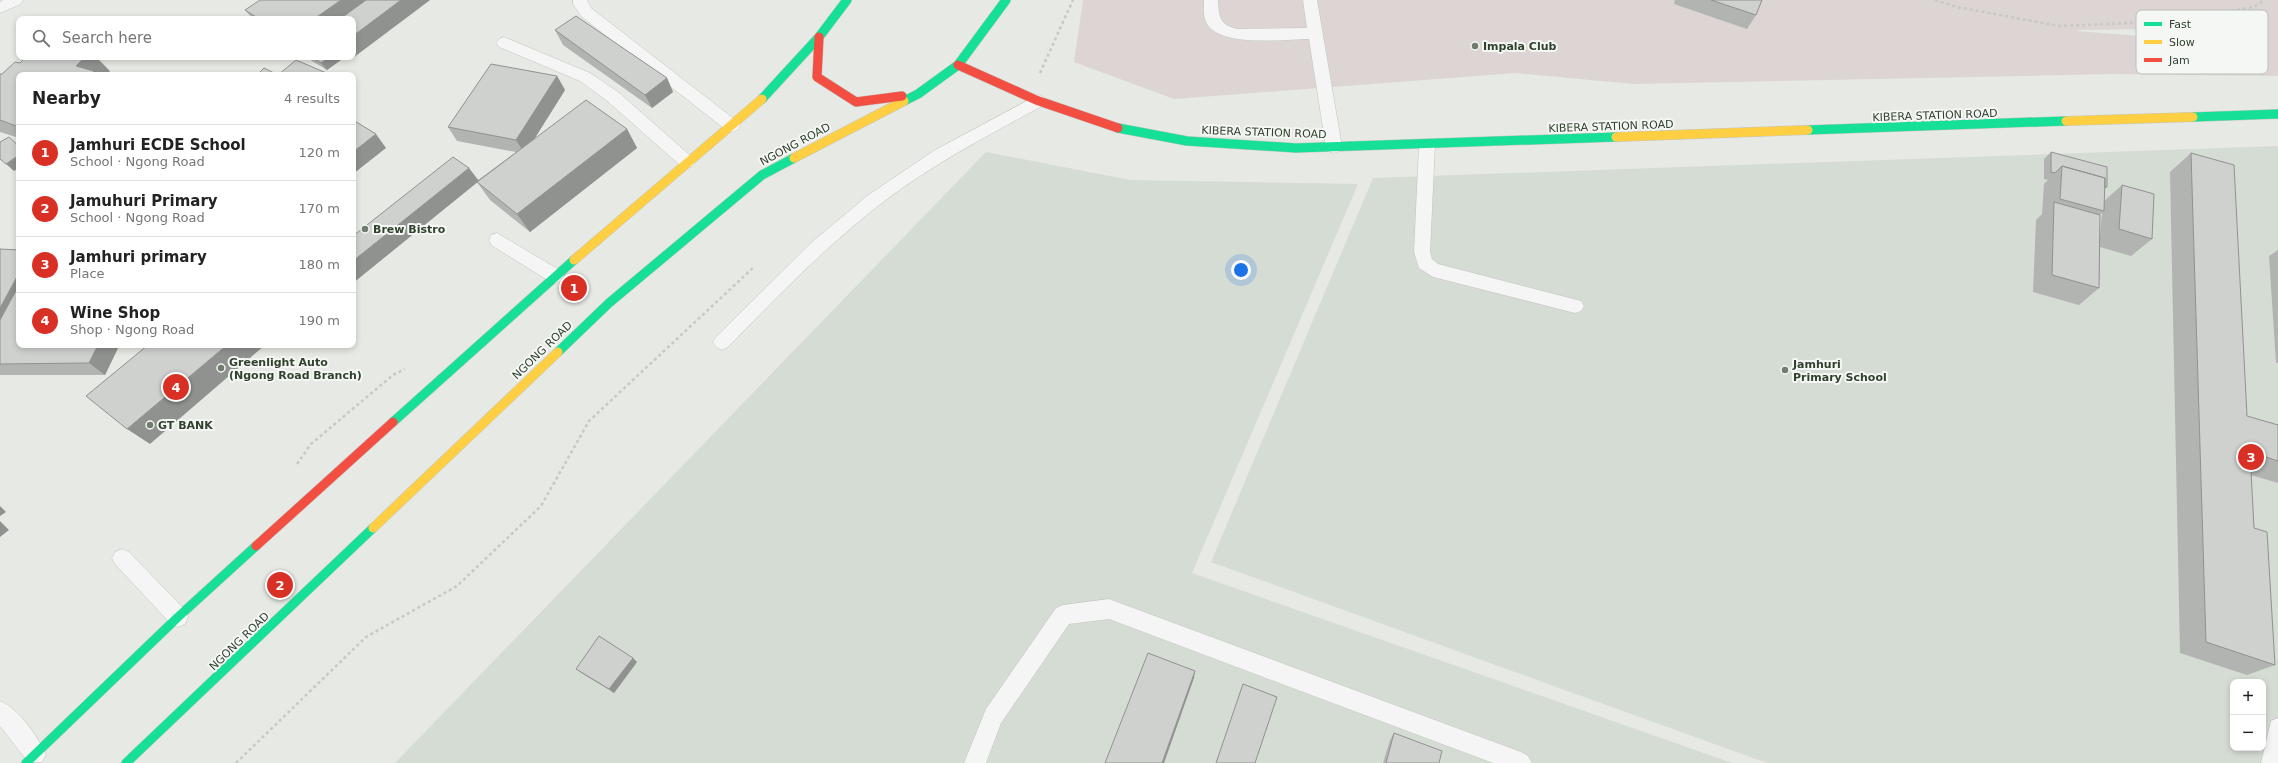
<!DOCTYPE html>
<meta charset="utf-8">
<style>
body{margin:0;font-family:"DejaVu Sans",sans-serif;background:#f2f2f2;color:#222}
.controls{position:absolute;right:12px;bottom:12px;display:grid;overflow:hidden;border-radius:8px;box-shadow:0 2px 6px #0003}
.controls button{width:36px;height:36px;display:grid;place-items:center;padding:0;border:0;border-bottom:1px solid #e0e0e0;background:#fff;color:#222;font:20px sans-serif}
.you{position:absolute;left:1241px;top:270px;width:14px;height:14px;margin:-10px;border:3px solid #fff;border-radius:50%;background:#1a73e8;box-shadow:0 0 0 6px #1a73e833}
.badge{display:grid;place-items:center;width:26px;height:26px;border-radius:50%;background:#d93025;color:#fff;font-size:13px;font-weight:700}
.pin{position:absolute;translate:-50% -50%;border:2px solid #fff;box-shadow:0 1px 4px #0006}
.list{margin:0;padding:0;list-style:none}
h2{display:flex;justify-content:space-between;align-items:center;height:52px;margin:0;padding:0 16px;font-size:17px}
h2 small{font-size:13px;font-weight:400;color:#767676}
.list li{display:grid;grid-template-columns:26px 1fr auto;gap:12px;align-items:center;box-sizing:border-box;height:56px;padding:0 16px;border-top:1px solid #e0e0e0}
.list b{display:block;font-size:15px;white-space:nowrap}
.list p{margin:0;font-size:13px;white-space:nowrap;color:#767676}
.list em{font-size:13px;font-style:normal;color:#767676}
.icon{flex:none;width:22px;height:22px;fill:none;stroke:currentColor;stroke-width:2;stroke-linecap:round;stroke-linejoin:round}
.map{position:relative;flex:none;width:2278px;height:763px;overflow:hidden}
.search{position:absolute;background:#fff;box-shadow:0 2px 6px #0003;left:16px;top:16px;width:340px;height:44px;display:flex;align-items:center;gap:10px;box-sizing:border-box;padding:0 14px;border-radius:8px;color:#767676;font-size:15px}
.panel{position:absolute;background:#fff;box-shadow:0 2px 6px #0003;left:16px;top:72px;width:340px;height:276px;border-radius:8px}
.map>svg:first-child{display:block}
.built{fill:#d5dcd3;fill-rule:evenodd}
.green{fill:#dcd5d4;fill-rule:evenodd}
.lines{fill:none;stroke-linecap:round;stroke-linejoin:round}
.lane-casing{stroke:#c2c5c1;stroke-width:1}
.fast-casing{stroke:#c2c5c1;stroke-width:10}
.slow-casing{stroke:#c2c5c1;stroke-width:10}
.jam-casing{stroke:#c2c5c1;stroke-width:10}
.path{stroke:#c6c9c5;stroke-width:2.5;stroke-dasharray:3 3;stroke-linecap:butt}
.lane{fill:#f4f5f4;fill-rule:evenodd}
.fast{stroke:#16e098;stroke-width:9}
.slow{stroke:#ffcf43;stroke-width:9}
.jam{stroke:#f24e42;stroke-width:9}
.wall{fill:#b1b4b0;fill-rule:evenodd}
.shaded-wall{fill:#909290}
.building{fill:#ced1cd;stroke:#909290}
.poi-dot{fill:#707c6d;stroke:#f4f7f3;stroke-width:1.5}
.labels{text-anchor:middle;stroke-width:4;stroke-linejoin:round;paint-order:stroke}
.poi-label{font-size:11px;font-weight:bold;fill:#31412d;stroke:#f4f7f3;text-anchor:start}
.street-label{font-size:11px;fill:#31412d;stroke:#f4f7f3}
.key{fill:#f4f7f3;stroke:#bac0b8;stroke-width:1}
.key-label{font-size:11px;fill:#31412d}
</style>
<div class="map">
<svg width="2278" height="763" viewBox="0 0 2278 763">
<rect width="100%" height="100%" fill="#e6e9e4"/>
<path class="built" d="M2278 146V763H1767L1211 562 1373 178ZM2233 682H2263V748H2233Z
M986 152 1130 180 1358 184 1192 573 1732 763H395Z"/>
<path class="green" d="M1083 0H2278V76L2112 74 1633 84 1516 73 1174 99 1074 62ZM2237 28 2194 40 2076 31 2082 30Z"/>
<g class="lines">
<defs>
<path id="lane" d="M3 0H23L21 4 0 13V2Z
M573 0H587L591 8 738 122 740 126 738 130 732 132 726 130 581 16 573 4Z
M1204 0H1218C1219 17 1219 25 1238 29L1307 28 1303 0H1317L1342 147 1340 151 1334 153 1328 151 1326 147 1309 39C1285 39 1213 49 1205 19 1203 13 1204 6 1204 0Z
M504 37 590 73 618 92 693 158 695 162 693 166 687 168 681 166 606 100 580 81 499 47 496 43 499 39Z
M1038 95 1044 97 1046 101 1044 105C987 136 929 166 878 206 824 248 776 298 728 347L722 350 716 347 713 342 716 337 811 243 867 196 935 150Z
M1427 139 1433 141 1435 145 1430 252 1432 259 1438 264 1581 301 1584 306 1581 311 1575 313 1433 277 1419 268 1414 252 1419 145 1421 141Z
M497 233 561 271 564 276 561 281 555 283 549 281 491 245 489 240 491 235Z
M122 549 129 552 185 610 188 617 185 624 178 627 171 624 115 564 112 558 115 552Z
M1109 599 1521 752 1528 756 1532 763H1493L1109 619 1069 624 1001 723 986 763H964L986 709 1056 608 1063 605Z
M0 701C19 709 38 736 46 755L42 762H28L0 726Z
M2278 718V763H2261L2271 721Z"/>
<path id="fast" d="M762 99 819 37 847 0
M904 101 918 94 958 65 1006 0
M2193 117 2278 114
M1118 128 1187 141 1296 148 1616 137
M1808 130 2066 121
M558 352 609 303 762 175 794 158
M393 422 574 260
M26 763 178 617 256 546
M126 763 373 528"/>
<path id="slow" d="M2066 121 2193 117
M1616 137 1808 130
M794 158 904 101
M574 260 762 99
M373 528 558 352"/>
<path id="jam" d="M819 37 817 77 856 102 902 96
M958 65 1036 100 1118 128
M256 546 393 422"/>
</defs>
<use href="#lane" class="lane-casing"/>
<use href="#fast" class="fast-casing"/>
<use href="#slow" class="slow-casing"/>
<use href="#jam" class="jam-casing"/>
<path class="path" d="M1935 0 1957 7 2059 26 2156 22 2254 7 2264 0
M1040 73 1073 0
M297 464 311 444 393 375 405 369
M236 763 366 637 457 586 541 506 589 421 754 267"/>
<use href="#lane" class="lane"/>
<use href="#fast" class="fast"/>
<use href="#slow" class="slow"/>
<use href="#jam" class="jam"/>
</g>
<path class="wall" d="M430 0 354 57H353V19H253L245 10Z
M1675 0H1762L1756 15 1747 29 1674 4Z
M555 30 667 78 673 92 652 108 563 45Z
M309 57H345L327 70 312 61Z
M20 63 110 71 19 75V138L0 132V74H2Z
M557 76 565 90 534 139 627 129 637 148 530 232 490 200 477 182 353 283V236L478 180 516 152 457 141 448 127Z
M2051 152 2107 187 2105 189 2104 201 2122 185 2152 239 2131 256 2100 247 2099 288 2079 305 2033 292 2036 220 2042 214 2044 184 2048 180 2044 179V159ZM2102 213 2100 237V215Z
M2191 153 2247 416 2278 425V483L2251 475 2254 528 2275 665 2247 675 2180 653 2170 172Z
M2278 250V363H2276L2269 256Z
M19 345H117L119 346 105 375H0V364Z
M637 662 614 693 581 673 576 669Z
M1394 733 1439 763H1383L1390 740Z"/>
<path class="shaded-wall" d="M341 0H384L353 19H314Z
M401 0H430L354 57 353 56V36Z
M85 57H96L110 71 106 75H85L76 66Z
M330 57H345L327 70 321 63Z
M557 76 565 90 525 154 516 140Z
M667 78 673 92 652 108 645 95Z
M627 129 637 148 530 232 517 214Z
M376 134 386 148 353 174V152Z
M19 155V168L14 171 6 164Z
M469 168 479 181 353 283V261Z
M19 273V317L0 330V308Z
M98 345H117L119 346 105 375 89 363Z
M227 345H265L150 444 127 429Z
M0 506 6 512 0 516Z
M0 521 9 530 0 537Z
M633 658 637 662 614 693 609 689Z
M1195 671 1194 678 1164 763H1162Z"/>
<path class="building" d="M260 0H341L314 19H259L245 10Z
M366 0H401L353 36V19H340Z
M1711 0H1762L1756 15Z
M576 16 667 78 645 95 555 30Z
M26 57H85L76 66 94 71 90 75H19V127L0 120V74H2L15 62 20 63Z
M312 57H330L321 63Z
M296 60 331 75H278Z
M491 64 557 76 516 140 448 127Z
M264 68 278 75H257Z
M586 100 627 129 517 214 477 182Z
M353 120 376 134 353 152Z
M9 137 19 146V155L6 164 0 159V142Z
M2051 152 2107 167V187H2105V178L2062 166 2055 173 2051 172Z
M2191 153 2234 165 2247 416 2278 425V461L2250 452 2254 528 2267 532 2275 665 2206 642Z
M453 157 469 168 353 261V236Z
M2062 166 2105 178 2104 211 2060 199Z
M2122 185 2154 194 2152 239 2119 229Z
M2054 202 2100 215 2099 288 2052 275Z
M0 249 19 250V273L0 308Z
M19 285V345H98L89 363 0 364V320Z
M148 345H227L127 429 86 396Z
M599 636 633 658 609 689 576 669Z
M1148 653 1195 671 1162 763H1105Z
M1243 684 1277 697 1255 763H1216Z
M1394 733 1442 751 1439 763H1386Z"/>
<g class="poi-dot">
<circle cx="1475" cy="46" r="4"/>
<circle cx="365" cy="229" r="4"/>
<circle cx="221" cy="368" r="4"/>
<circle cx="1785" cy="370" r="4"/>
<circle cx="150" cy="425" r="4"/>
</g>
<g class="labels">
<g class="poi-label">
<text x="1483" y="50">Impala Club</text>
<text x="373" y="233">Brew Bistro</text>
<text x="229" y="366">Greenlight Auto<tspan x="229" dy="13">(Ngong Road Branch)</tspan></text>
<text x="1793" y="368">Jamhuri<tspan x="1793" dy="13">Primary School</tspan></text>
<text x="158" y="429">GT BANK</text>
</g>
<g class="street-label">
<text transform="translate(1935 115) rotate(-2)" y="4">KIBERA STATION ROAD</text>
<text transform="translate(1611 126) rotate(-2)" y="4">KIBERA STATION ROAD</text>
<text transform="translate(1264 132) rotate(2)" y="4">KIBERA STATION ROAD</text>
<text transform="translate(795 144) rotate(-28)" y="4">NGONG ROAD</text>
<text transform="translate(542 350) rotate(-44)" y="4">NGONG ROAD</text>
<text transform="translate(239 641) rotate(-44)" y="4">NGONG ROAD</text>
</g>
</g>
<rect x="2136" y="10" width="132" height="64" rx="6" class="key"/>
<rect x="2144" y="22" width="18" height="4" fill="#16e098"/>
<rect x="2144" y="40" width="18" height="4" fill="#ffcf43"/>
<rect x="2144" y="58" width="18" height="4" fill="#f24e42"/>
<g class="key-label">
<text x="2169" y="28">Fast</text>
<text x="2169" y="46">Slow</text>
<text x="2169" y="64">Jam</text>
</g>
</svg>
<div class="controls">
<button>+</button>
<button>−</button>
</div>
<div class="you"></div>
<div class="pin badge" style="left:574px;top:288px">1</div>
<div class="pin badge" style="left:280px;top:585px">2</div>
<div class="pin badge" style="left:2251px;top:457px">3</div>
<div class="pin badge" style="left:176px;top:387px">4</div>
<div class="search"><svg class="icon" aria-label="search" viewBox="0 0 24 24"><circle cx="10" cy="10" r="6"/><path d="M15 15l6 6"/></svg>Search here</div>
<section class="panel">
<h2>Nearby<small>4 results</small></h2>
<ul class="list">
<li><span class="badge">1</span><div><b>Jamhuri ECDE School</b><p>School · Ngong Road</p></div><em>120 m</em></li>
<li><span class="badge">2</span><div><b>Jamuhuri Primary</b><p>School · Ngong Road</p></div><em>170 m</em></li>
<li><span class="badge">3</span><div><b>Jamhuri primary</b><p>Place</p></div><em>180 m</em></li>
<li><span class="badge">4</span><div><b>Wine Shop</b><p>Shop · Ngong Road</p></div><em>190 m</em></li>
</ul>
</section>
</div>
